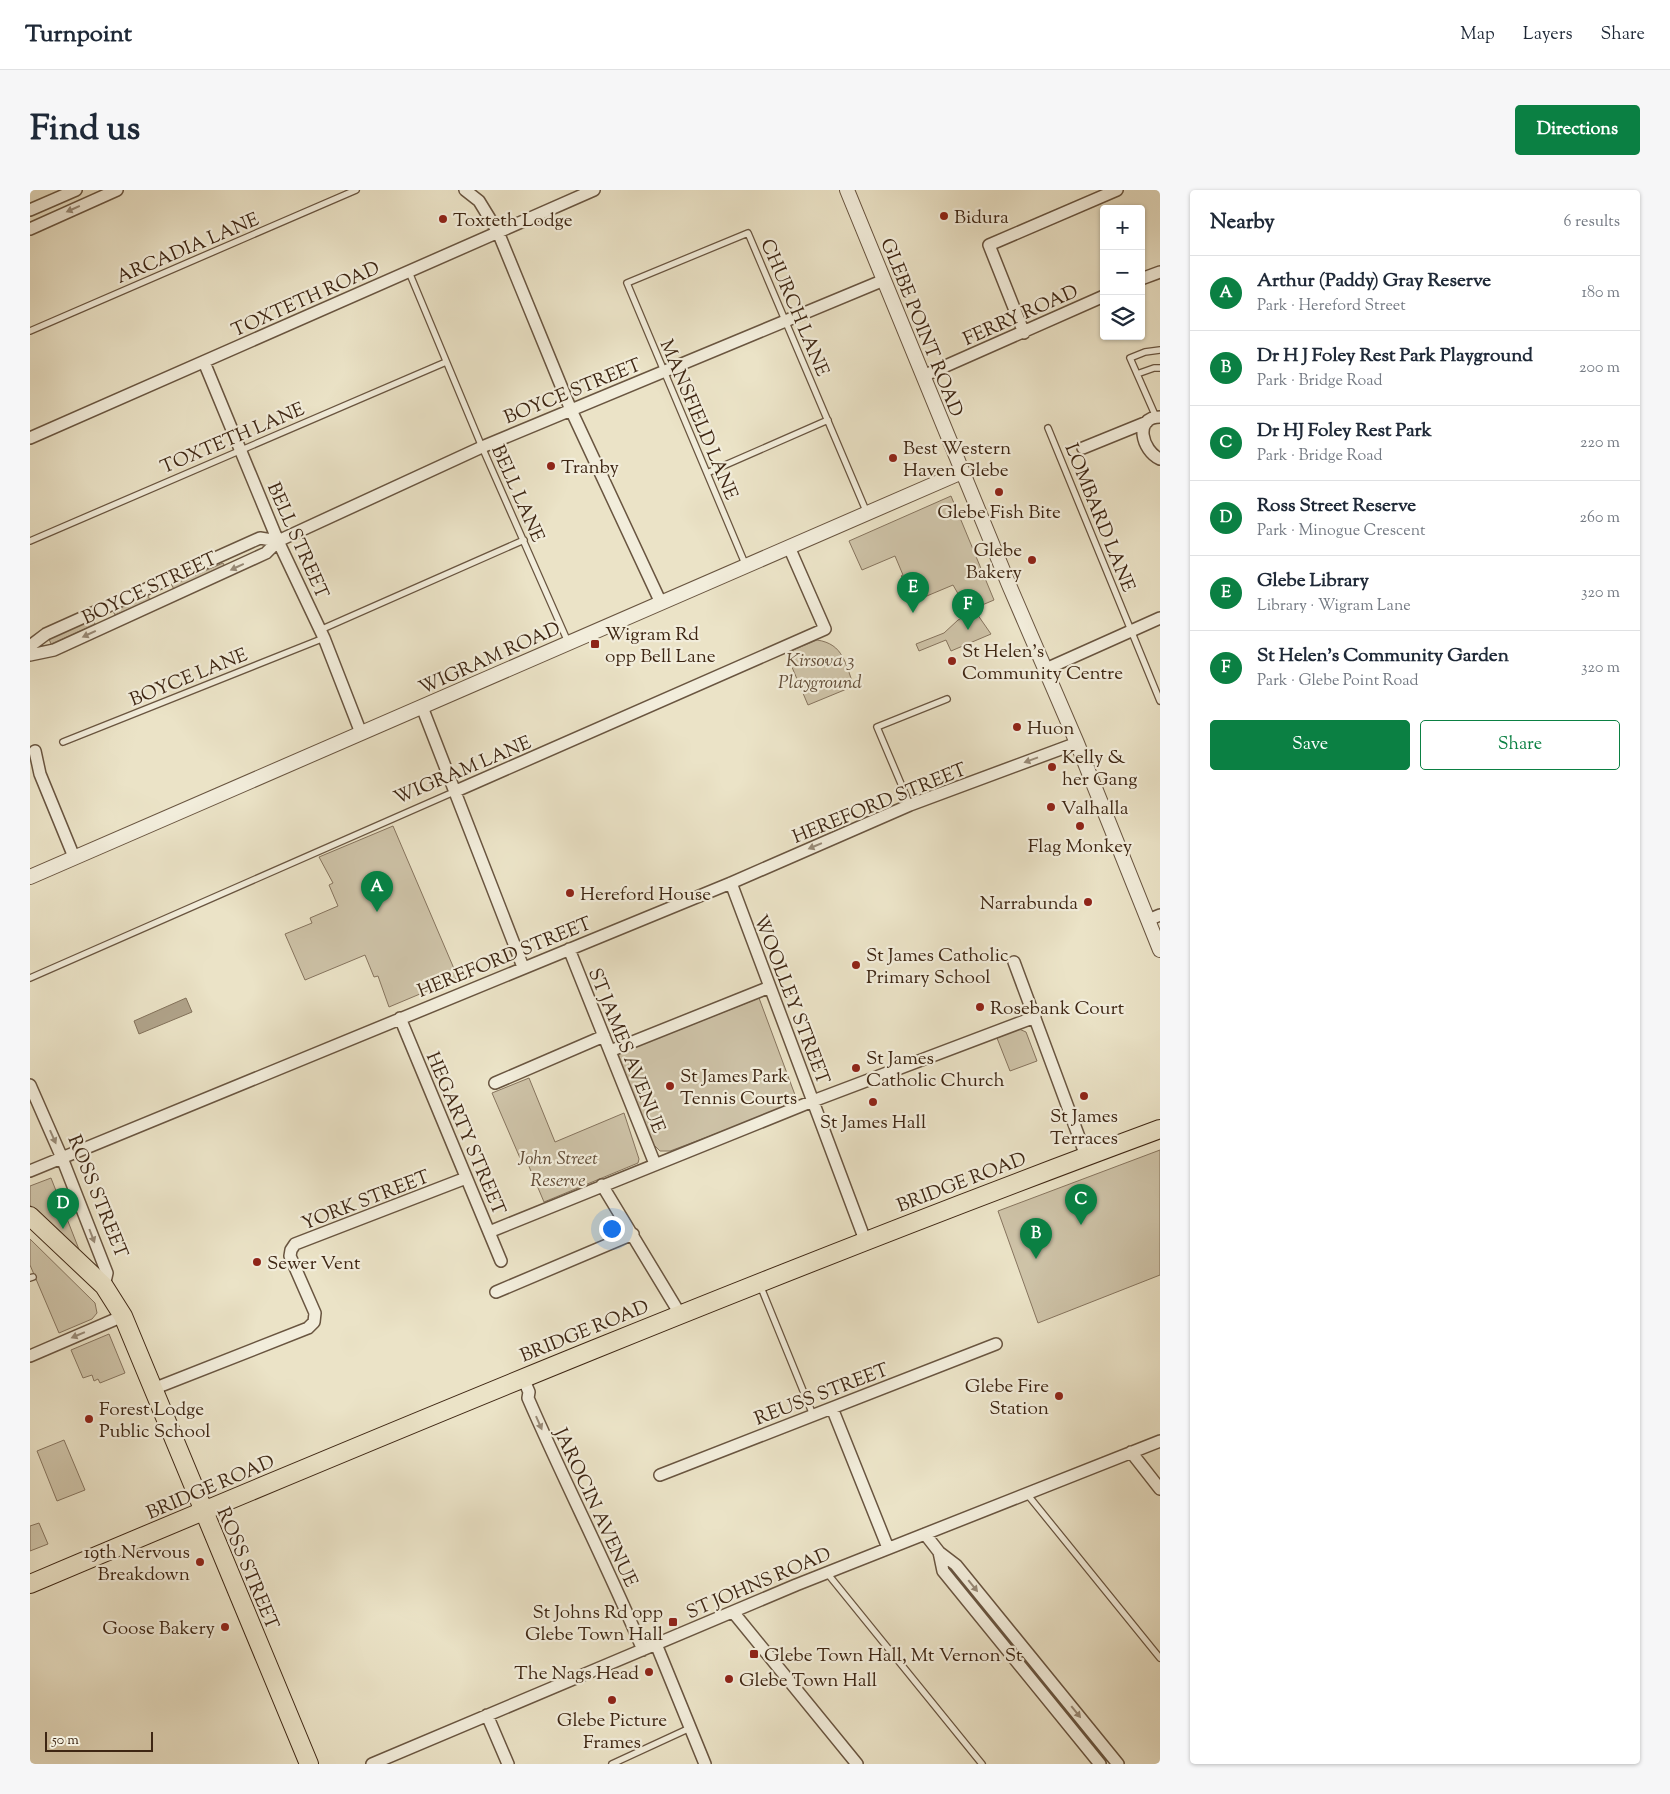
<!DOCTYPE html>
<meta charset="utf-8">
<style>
body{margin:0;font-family:"Sorts Mill Goudy",serif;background:#f6f6f7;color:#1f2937}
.controls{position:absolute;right:15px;top:15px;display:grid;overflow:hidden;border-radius:5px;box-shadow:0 1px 4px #0004}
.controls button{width:45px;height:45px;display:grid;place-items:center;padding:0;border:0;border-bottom:1px solid #e0e1e3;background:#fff;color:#1f2937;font:25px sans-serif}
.scale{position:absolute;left:15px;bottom:12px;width:108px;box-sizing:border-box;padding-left:5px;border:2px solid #3e2613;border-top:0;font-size:14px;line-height:18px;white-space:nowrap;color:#3e2613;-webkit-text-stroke:4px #f2eddb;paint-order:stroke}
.you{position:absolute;left:581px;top:1038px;width:18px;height:18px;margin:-12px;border:4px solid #fff;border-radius:50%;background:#1a73e8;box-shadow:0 0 0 8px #1a73e833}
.badge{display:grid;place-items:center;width:32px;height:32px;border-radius:50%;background:#0b8043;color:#fff;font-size:16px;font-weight:700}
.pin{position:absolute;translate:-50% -41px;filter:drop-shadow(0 1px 2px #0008)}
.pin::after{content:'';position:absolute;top:26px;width:18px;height:15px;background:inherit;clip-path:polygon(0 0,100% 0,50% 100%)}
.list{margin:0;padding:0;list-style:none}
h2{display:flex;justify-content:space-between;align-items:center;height:65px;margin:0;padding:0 20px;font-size:21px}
h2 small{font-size:16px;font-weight:400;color:#747a83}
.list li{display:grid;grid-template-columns:32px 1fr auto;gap:15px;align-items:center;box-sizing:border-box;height:75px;padding:0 20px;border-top:1px solid #e0e1e3}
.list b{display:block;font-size:19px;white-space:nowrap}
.list p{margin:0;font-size:16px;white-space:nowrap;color:#747a83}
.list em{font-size:16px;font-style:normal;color:#747a83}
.actions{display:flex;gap:10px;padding:15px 20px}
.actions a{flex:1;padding:11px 0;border:1px solid #0b8043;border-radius:5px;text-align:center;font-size:18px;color:#0b8043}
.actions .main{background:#0b8043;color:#fff}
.icon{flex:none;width:28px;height:28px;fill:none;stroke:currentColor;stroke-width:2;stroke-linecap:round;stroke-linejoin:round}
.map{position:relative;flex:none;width:1130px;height:1574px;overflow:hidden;border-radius:5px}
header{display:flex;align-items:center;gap:30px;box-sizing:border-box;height:70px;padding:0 25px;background:#fff;border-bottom:1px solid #e0e1e3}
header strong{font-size:24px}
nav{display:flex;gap:28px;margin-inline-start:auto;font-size:18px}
.intro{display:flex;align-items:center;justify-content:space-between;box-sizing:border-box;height:120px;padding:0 30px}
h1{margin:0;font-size:35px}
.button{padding:12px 22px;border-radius:5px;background:#0b8043;color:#fff;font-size:18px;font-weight:700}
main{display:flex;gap:30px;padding:0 30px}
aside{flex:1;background:#fff;border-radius:5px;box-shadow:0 1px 4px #0004}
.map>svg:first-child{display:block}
.green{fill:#cec3a8;stroke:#86745e}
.water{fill:#b0a38a;stroke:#82715a}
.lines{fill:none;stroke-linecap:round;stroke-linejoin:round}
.service-casing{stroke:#695540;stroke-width:8}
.minor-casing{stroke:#695540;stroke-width:14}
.tertiary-casing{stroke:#695540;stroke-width:16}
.primary-casing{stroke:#3e2613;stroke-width:20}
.service{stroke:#f2eddb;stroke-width:5.5}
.minor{stroke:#f2eddb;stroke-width:11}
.tertiary{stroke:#f2eddb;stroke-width:14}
.primary{stroke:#ebe3c7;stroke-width:18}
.oneway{fill:#988a77}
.poi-dot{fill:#8f2418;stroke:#f2eddb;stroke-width:2}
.labels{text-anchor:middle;stroke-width:4.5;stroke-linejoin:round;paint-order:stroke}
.poi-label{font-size:19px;fill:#3e2613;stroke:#f2eddb;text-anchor:start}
.street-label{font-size:19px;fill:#3e2613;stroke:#f2eddb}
.park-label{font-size:19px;font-style:italic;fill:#624d38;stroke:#f2eddb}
</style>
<header>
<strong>Turnpoint</strong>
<nav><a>Map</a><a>Layers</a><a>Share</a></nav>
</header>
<div class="intro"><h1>Find us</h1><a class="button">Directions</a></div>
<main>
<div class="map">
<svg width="1130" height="1574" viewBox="0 0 1130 1574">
<rect width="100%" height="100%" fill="#ebe3c7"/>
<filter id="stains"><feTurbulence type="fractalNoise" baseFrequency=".004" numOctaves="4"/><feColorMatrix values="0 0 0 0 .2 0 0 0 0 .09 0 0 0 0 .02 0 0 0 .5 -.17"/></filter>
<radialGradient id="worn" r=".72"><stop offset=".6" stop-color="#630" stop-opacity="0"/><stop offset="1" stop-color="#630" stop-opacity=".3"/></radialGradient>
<path class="green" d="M921 306 964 410 938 421 923 395 892 408 871 386 873 385 865 366 832 380 819 351Z
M193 373 195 377 144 400 142 395Z
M118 406 120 410 85 425 83 421Z
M945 421 961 444 921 461 916 450 889 461 886 454 914 443 928 430Z
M63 429 65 434 21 454 19 449Z
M787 450C814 454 815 474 824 496L778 515 756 463Z
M363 636 428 788 359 817 348 786 344 787 335 765 275 790 255 744 282 733 280 728 308 716 299 695 303 693 289 667Z
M729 808 768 913 640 961H630L623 954 618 945 588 864Z
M989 839 996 842 1007 871 980 881 967 848Z
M499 888 525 952 594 923 609 969 608 973 514 1012 495 967 490 968 462 903Z
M1130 960V1085L1008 1133 968 1021Z
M21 988 50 1062 0 1015V996Z
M0 1049 65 1113 67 1123 62 1129 29 1143 0 1075Z
M79 1144 95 1183 70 1193 68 1189 64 1191 62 1185 53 1188 41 1160Z
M34 1250 55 1300 27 1311 7 1261Z
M9 1333 18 1354 0 1361V1336Z"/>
<path class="water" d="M156 808 162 822 109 844 104 831Z"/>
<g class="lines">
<defs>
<path id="service" d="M379 82 452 257 538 452
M0 141 326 0
M1107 184 1124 178H1130
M1126 227 1100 168 1115 162 1130 160
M1018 238 1130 511
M677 283 798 230
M0 351 416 172
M716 376 597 93 718 43 837 323
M290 440 494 350
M33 552 294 448
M880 615 847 537 917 509
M0 788 426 601
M0 1088 3 1087
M730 1095 783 1225
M997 1304 1130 1468
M797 1383 952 1574
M582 1574 660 1538"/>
<path id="minor" d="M435 0 449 11 468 42 541 220 631 413
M0 20 46 0
M0 39 87 0
M1111 89 1130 82
M994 143 959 55 1087 0
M174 172 248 351 294 448 331 543
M893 186 1074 106
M1130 227C1103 227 1112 261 1130 269
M0 248 564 0
M1053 258 1117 232
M0 456 16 444 230 348 248 351
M0 465 24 460 236 363 248 351 452 257 854 90
M1016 479 1130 428
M392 517 493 777
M5 561 10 584 44 667
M426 601 795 439 759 357
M701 693 835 1050
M1118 730 1130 725
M539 759 625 974
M984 772 1056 966
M370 828 471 1071
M580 861 740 797
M465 893 574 846
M0 895 32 968 77 1083 74 1096
M0 981 701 693 880 615 1047 553
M572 995 650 1124
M459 1042 783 911 1005 827
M466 1102 603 1044
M0 1166 93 1126
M493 1188 499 1202 498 1208C535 1293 577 1375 613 1460
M123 1199 278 1138 284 1132 285 1123 260 1066 261 1060 265 1054 436 988
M802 1218 858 1358
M1101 1262 1130 1299
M630 1285 966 1154
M895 1344 909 1362 926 1375 1088 1574
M909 1362 913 1381 1070 1574
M703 1422 827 1574
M626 1454 675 1574
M457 1525 478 1574
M342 1574 766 1395 1130 1251"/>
<path id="tertiary" d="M817 0 979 395 1047 553 1130 760
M0 687 932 282"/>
<path id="primary" d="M0 1026 74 1096 93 1126 279 1574
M0 1394C374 1236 749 1080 1130 939"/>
</defs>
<use href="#service" class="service-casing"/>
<use href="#minor" class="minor-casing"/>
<use href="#tertiary" class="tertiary-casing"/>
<use href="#primary" class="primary-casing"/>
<use href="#service" class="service"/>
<use href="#minor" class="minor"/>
<use href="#tertiary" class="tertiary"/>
<use href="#primary" class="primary"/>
</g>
<defs><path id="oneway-solid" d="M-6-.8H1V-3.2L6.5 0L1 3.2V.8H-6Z" transform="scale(1.25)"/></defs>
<g class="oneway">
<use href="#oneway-solid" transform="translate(43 19) rotate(156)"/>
<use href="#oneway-solid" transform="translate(207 377) rotate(155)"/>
<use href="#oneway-solid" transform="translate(59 444) rotate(155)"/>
<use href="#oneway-solid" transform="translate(1001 570) rotate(160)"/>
<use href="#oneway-solid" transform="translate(785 656) rotate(157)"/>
<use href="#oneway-solid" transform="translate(23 947) rotate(66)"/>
<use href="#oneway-solid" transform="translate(62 1046) rotate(69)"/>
<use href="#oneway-solid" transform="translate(48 1145) rotate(157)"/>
<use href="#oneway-solid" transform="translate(509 1233) rotate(66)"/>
<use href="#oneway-solid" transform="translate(943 1396) rotate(51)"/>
<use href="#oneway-solid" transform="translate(1046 1522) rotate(51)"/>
</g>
<g class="poi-dot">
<circle cx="914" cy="26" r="5"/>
<circle cx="413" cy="29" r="5"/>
<circle cx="863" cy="268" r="5"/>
<circle cx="521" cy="276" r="5"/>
<circle cx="969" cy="302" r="5"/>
<circle cx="1002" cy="370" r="5"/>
<rect x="560" y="449" width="10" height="10" rx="2.5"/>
<circle cx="922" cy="471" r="5"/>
<circle cx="987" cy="537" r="5"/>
<circle cx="1022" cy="577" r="5"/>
<circle cx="1021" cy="617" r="5"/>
<circle cx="1050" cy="636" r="5"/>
<circle cx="540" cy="703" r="5"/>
<circle cx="1058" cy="712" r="5"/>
<circle cx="826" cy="775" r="5"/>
<circle cx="950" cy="817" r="5"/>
<circle cx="826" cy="878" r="5"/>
<circle cx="640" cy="896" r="5"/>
<circle cx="1054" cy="906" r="5"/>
<circle cx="843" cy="912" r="5"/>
<circle cx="227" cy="1072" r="5"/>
<circle cx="1029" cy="1206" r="5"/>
<circle cx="59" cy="1229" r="5"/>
<circle cx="170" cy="1372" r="5"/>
<rect x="638" y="1427" width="10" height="10" rx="2.5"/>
<circle cx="195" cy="1437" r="5"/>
<rect x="719" y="1459" width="10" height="10" rx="2.5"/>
<circle cx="619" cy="1482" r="5"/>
<circle cx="699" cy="1489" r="5"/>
<circle cx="582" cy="1510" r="5"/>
</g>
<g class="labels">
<g class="poi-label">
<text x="924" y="33">Bidura</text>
<text x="423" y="36">Toxteth Lodge</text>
<text x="873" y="264">Best Western<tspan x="873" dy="22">Haven Glebe</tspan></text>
<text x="531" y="283">Tranby</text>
<text x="969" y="328" text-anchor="middle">Glebe Fish Bite</text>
<text x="992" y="366" text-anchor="end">Glebe<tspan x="992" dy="22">Bakery</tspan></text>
<text x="575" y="450">Wigram Rd<tspan x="575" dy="22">opp Bell Lane</tspan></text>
<text x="932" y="467">St Helen's<tspan x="932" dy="22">Community Centre</tspan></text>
<text x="997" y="544">Huon</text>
<text x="1032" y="573">Kelly &amp;<tspan x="1032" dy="22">her Gang</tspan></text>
<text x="1031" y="624">Valhalla</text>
<text x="1050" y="662" text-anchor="middle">Flag Monkey</text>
<text x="550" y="710">Hereford House</text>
<text x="1048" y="719" text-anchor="end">Narrabunda</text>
<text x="836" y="771">St James Catholic<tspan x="836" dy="22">Primary School</tspan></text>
<text x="960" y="824">Rosebank Court</text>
<text x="836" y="874">St James<tspan x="836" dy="22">Catholic Church</tspan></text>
<text x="650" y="892">St James Park<tspan x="650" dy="22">Tennis Courts</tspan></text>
<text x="1054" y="932" text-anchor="middle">St James<tspan x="1054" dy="22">Terraces</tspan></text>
<text x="843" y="938" text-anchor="middle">St James Hall</text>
<text x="237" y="1079">Sewer Vent</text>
<text x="1019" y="1202" text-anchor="end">Glebe Fire<tspan x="1019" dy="22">Station</tspan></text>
<text x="69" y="1225">Forest Lodge<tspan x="69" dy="22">Public School</tspan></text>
<text x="160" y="1368" text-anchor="end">19th Nervous<tspan x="160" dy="22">Breakdown</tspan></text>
<text x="633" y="1428" text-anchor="end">St Johns Rd opp<tspan x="633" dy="22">Glebe Town Hall</tspan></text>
<text x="185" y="1444" text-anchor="end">Goose Bakery</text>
<text x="734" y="1471">Glebe Town Hall, Mt Vernon St</text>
<text x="609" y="1489" text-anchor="end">The Nags Head</text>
<text x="709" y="1496">Glebe Town Hall</text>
<text x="582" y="1536" text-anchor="middle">Glebe Picture<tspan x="582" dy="22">Frames</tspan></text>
</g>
<g class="street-label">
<text transform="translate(157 57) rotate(-23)" y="7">ARCADIA LANE</text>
<text transform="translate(275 108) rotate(-24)" y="7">TOXTETH ROAD</text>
<text transform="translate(766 117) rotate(67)" y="7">CHURCH LANE</text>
<text transform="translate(990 124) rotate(-24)" y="7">FERRY ROAD</text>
<text transform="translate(893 137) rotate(68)" y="7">GLEBE POINT ROAD</text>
<text transform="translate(542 200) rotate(-22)" y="7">BOYCE STREET</text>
<text transform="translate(670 229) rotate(67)" y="7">MANSFIELD LANE</text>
<text transform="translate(202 247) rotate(-23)" y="7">TOXTETH LANE</text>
<text transform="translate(489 303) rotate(66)" y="7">BELL LANE</text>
<text transform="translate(1071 327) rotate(68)" y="7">LOMBARD LANE</text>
<text transform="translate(269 350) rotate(66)" y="7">BELL STREET</text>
<text transform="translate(119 397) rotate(-25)" y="7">BOYCE STREET</text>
<text transform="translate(459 467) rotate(-24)" y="7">WIGRAM ROAD</text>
<text transform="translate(158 486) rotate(-22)" y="7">BOYCE LANE</text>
<text transform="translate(432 579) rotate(-23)" y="7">WIGRAM LANE</text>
<text transform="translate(849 612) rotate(-22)" y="7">HEREFORD STREET</text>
<text transform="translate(474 766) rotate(-22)" y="7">HEREFORD STREET</text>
<text transform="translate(763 809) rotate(69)" y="7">WOOLLEY STREET</text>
<text transform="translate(598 860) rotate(68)" y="7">ST JAMES AVENUE</text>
<text transform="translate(437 943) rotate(67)" y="7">HEGARTY STREET</text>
<text transform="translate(931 991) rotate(-21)" y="7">BRIDGE ROAD</text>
<text transform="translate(69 1006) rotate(68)" y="7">ROSS STREET</text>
<text transform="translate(335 1009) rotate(-21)" y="7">YORK STREET</text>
<text transform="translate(554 1140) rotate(-22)" y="7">BRIDGE ROAD</text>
<text transform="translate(791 1203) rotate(-21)" y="7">REUSS STREET</text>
<text transform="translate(180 1296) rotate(-23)" y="7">BRIDGE ROAD</text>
<text transform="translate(567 1317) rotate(65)" y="7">JAROCIN AVENUE</text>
<text transform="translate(219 1378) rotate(67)" y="7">ROSS STREET</text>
<text transform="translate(728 1392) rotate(-23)" y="7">ST JOHNS ROAD</text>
</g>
<g class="park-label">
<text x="790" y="476">Kirsova 3<tspan x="790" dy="22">Playground</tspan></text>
<text x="528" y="974">John Street<tspan x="528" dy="22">Reserve</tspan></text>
</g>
</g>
<rect width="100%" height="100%" filter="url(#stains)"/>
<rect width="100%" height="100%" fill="url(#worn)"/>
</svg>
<div class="controls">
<button>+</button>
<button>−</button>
<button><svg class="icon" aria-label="layers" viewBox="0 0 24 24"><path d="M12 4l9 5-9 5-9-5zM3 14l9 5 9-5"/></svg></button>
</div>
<div class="scale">50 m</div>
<div class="you"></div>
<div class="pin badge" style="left:347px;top:722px">A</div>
<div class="pin badge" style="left:1006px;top:1069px">B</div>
<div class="pin badge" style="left:1051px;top:1035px">C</div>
<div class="pin badge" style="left:33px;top:1039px">D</div>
<div class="pin badge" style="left:883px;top:423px">E</div>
<div class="pin badge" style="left:938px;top:440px">F</div>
</div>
<aside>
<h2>Nearby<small>6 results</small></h2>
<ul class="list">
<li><span class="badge">A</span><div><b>Arthur (Paddy) Gray Reserve</b><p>Park · Hereford Street</p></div><em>180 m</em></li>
<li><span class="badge">B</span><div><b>Dr H J Foley Rest Park Playground</b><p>Park · Bridge Road</p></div><em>200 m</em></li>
<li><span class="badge">C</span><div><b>Dr HJ Foley Rest Park</b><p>Park · Bridge Road</p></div><em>220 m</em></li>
<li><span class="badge">D</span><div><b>Ross Street Reserve</b><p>Park · Minogue Crescent</p></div><em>260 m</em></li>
<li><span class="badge">E</span><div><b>Glebe Library</b><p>Library · Wigram Lane</p></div><em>320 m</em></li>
<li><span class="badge">F</span><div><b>St Helen's Community Garden</b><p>Park · Glebe Point Road</p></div><em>320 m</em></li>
</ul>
<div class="actions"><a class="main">Save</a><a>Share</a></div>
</aside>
</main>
